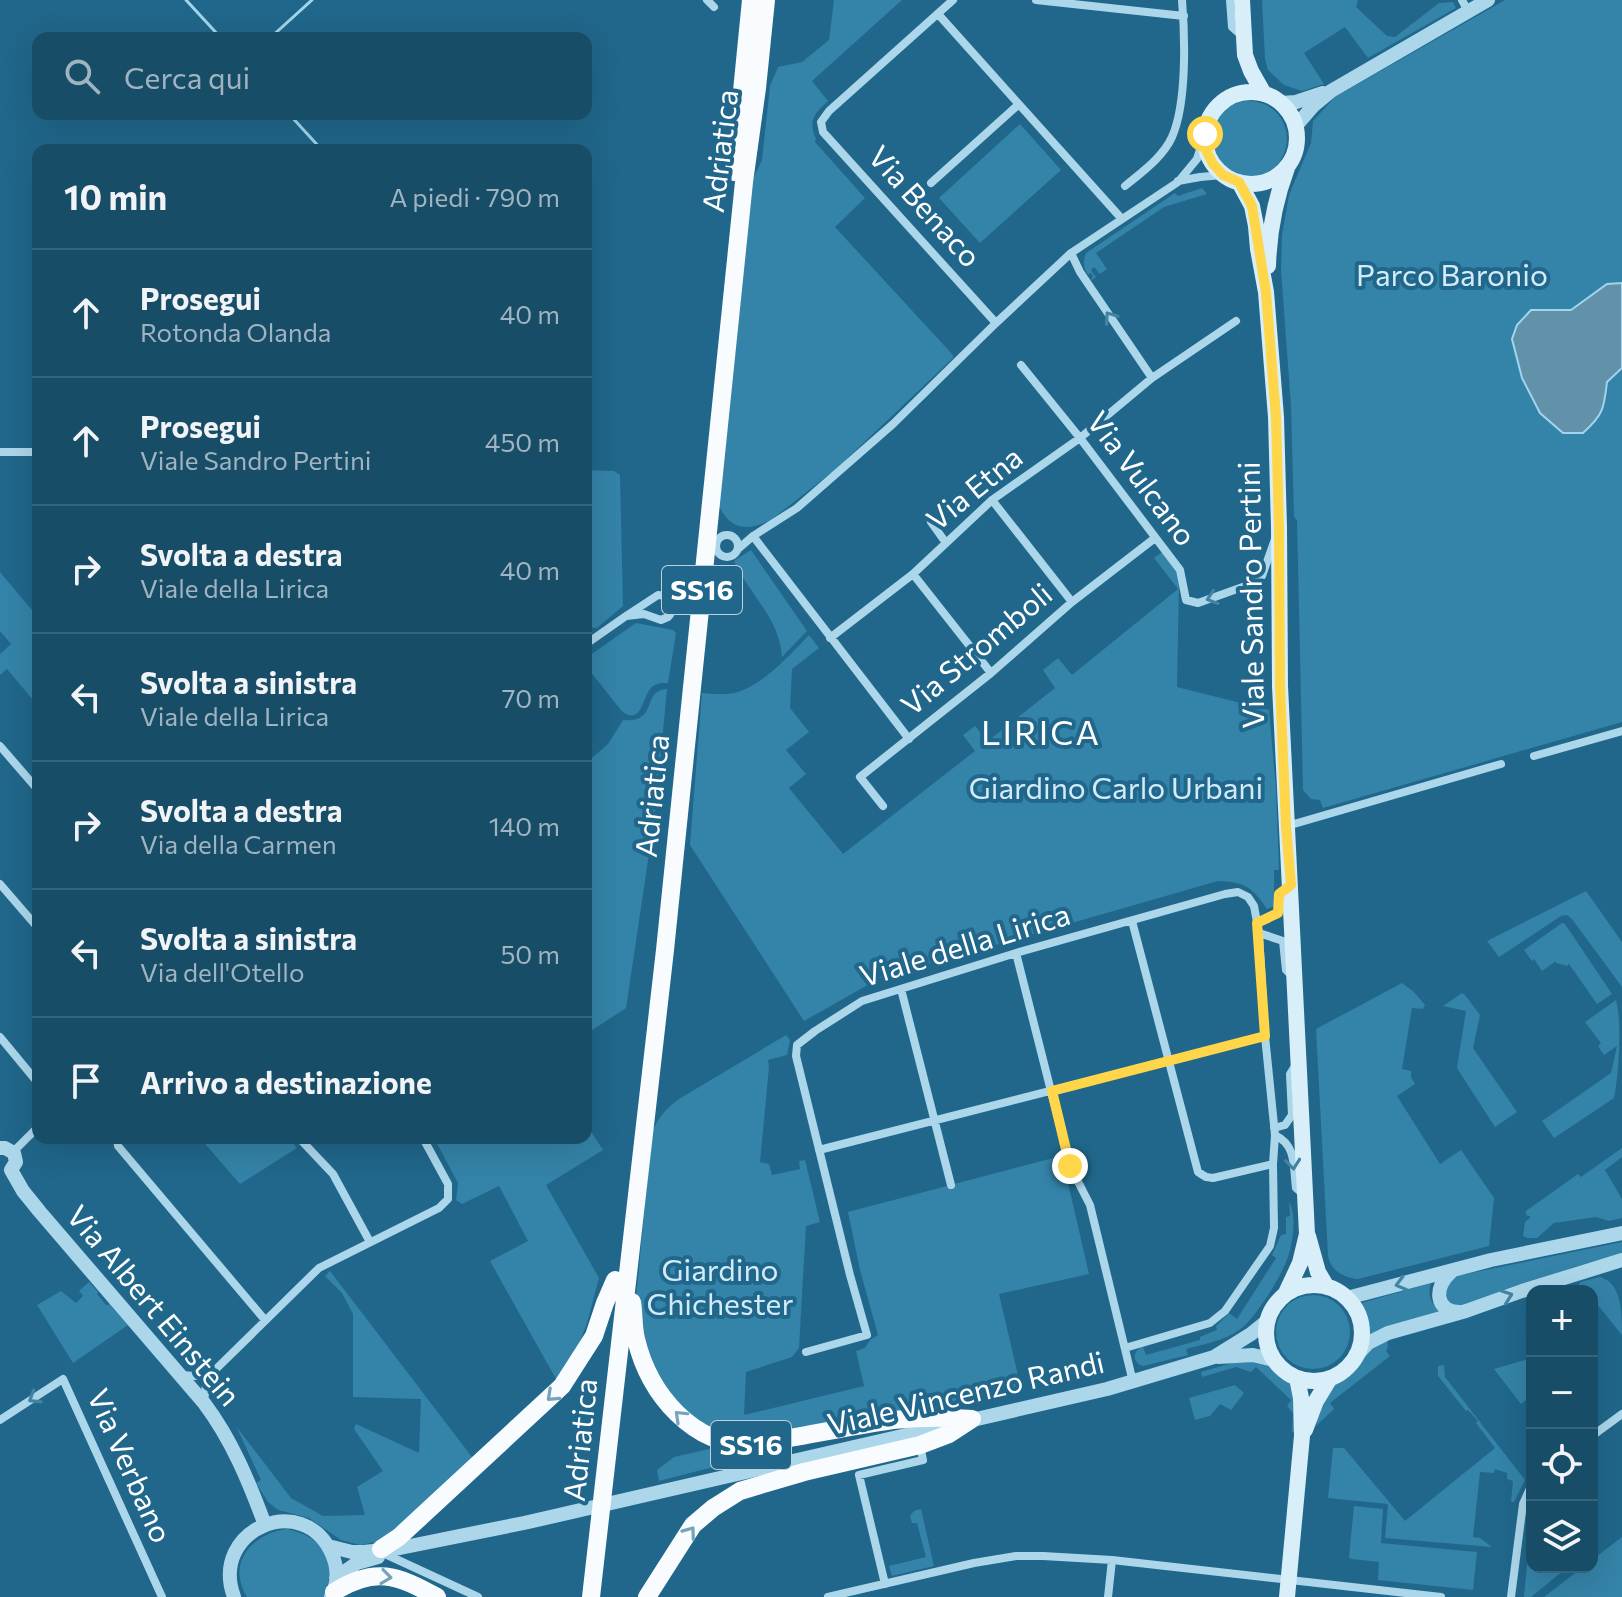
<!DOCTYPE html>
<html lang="it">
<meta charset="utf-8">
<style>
body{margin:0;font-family:Commissioner,sans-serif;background:#21546e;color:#f1f3f6}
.controls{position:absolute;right:24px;bottom:24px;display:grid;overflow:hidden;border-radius:16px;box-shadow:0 8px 32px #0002}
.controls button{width:72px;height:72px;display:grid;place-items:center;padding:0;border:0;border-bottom:2px solid #36647c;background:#184d68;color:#f1f3f6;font:40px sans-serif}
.stop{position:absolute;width:24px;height:24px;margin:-18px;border:6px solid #ffd54a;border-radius:50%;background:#fff}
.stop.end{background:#ffd54a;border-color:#fff;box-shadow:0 2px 8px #0008}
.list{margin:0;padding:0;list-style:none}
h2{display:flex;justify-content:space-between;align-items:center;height:104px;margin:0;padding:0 32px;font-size:34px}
h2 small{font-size:26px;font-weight:400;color:#9fb4c0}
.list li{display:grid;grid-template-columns:52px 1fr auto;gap:24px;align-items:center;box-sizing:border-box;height:128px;padding:0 32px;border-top:2px solid #36647c}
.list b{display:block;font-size:30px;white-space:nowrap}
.list p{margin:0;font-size:26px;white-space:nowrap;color:#9fb4c0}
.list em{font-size:26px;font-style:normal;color:#9fb4c0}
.icon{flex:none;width:44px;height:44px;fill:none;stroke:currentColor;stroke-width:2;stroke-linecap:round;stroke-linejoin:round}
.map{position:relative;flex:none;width:1622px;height:1597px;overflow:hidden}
.search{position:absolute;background:#184d68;box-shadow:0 8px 32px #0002;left:32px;top:32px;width:560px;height:88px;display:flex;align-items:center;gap:20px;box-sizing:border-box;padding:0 28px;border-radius:16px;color:#9fb4c0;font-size:30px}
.panel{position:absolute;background:#184d68;box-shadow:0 8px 32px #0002;left:32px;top:144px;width:560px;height:1000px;border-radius:16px}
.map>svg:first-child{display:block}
.green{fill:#3483a8}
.water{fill:#6292aa;stroke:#a0d5ed;stroke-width:2}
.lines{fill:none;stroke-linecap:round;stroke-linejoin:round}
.stream{stroke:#a0d5ed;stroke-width:3}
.minor{stroke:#acd7eb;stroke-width:8}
.tertiary{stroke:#acd7eb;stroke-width:14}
.secondary{stroke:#d8eef9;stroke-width:16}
.trunk{stroke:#f8fcfe;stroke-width:18}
.oneway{stroke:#4383a3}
.oneway2{stroke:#76a3b9}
.route{stroke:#ffd54a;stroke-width:10}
.labels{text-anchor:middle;stroke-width:8;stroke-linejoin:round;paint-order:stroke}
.shield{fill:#20678b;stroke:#bcd1dc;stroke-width:2}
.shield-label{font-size:28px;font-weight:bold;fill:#fff}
.street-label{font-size:30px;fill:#fff;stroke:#20678b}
.park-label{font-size:30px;fill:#d1ecf8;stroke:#20678b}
.quarter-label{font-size:34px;letter-spacing:2px;fill:#fff;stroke:#20678b}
</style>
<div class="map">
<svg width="1622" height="1597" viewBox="0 0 1622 1597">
<rect width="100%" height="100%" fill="#20678b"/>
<path class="green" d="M834 0H902L812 81 828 101C814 114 808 120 816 139L815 142 865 198 835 227 953 355V358L836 469 771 520C748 531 731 531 719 506L752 181 762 160 770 86 778 67 802 62 829 40Z
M1262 0H1358L1356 7 1387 36 1395 37 1439 3 1453 2 1456 8 1368 58 1345 27 1304 53 1324 84 1302 91 1284 85 1268 70 1265 59Z
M1505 0H1622V722L1323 808 1320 800 1311 799 1303 790 1297 520 1294 517 1291 406 1281 270 1282 235 1289 195 1311 143 1313 121 1335 97Z
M1211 139a38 38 0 1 1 76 0a38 38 0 1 1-76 0Z
M1020 124 1061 170 980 243 939 198Z
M1202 188 1207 194 1164 207 1096 253 1107 269 1100 274 1094 267 1091 270 1096 277 1092 280 1091 279 1093 276 1091 273 1088 275C1083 267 1083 261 1086 253L1175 193 1178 196Z
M586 470 614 471 620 475 623 606 597 628 586 627Z
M751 550 807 631 782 657C780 619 749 594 734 561Z
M1162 552 1177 573 1179 583 1177 687 1269 710 1276 789 1279 870H1274V906L1267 909C1252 887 1245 882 1218 881L880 978 804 1021 690 845 702 693C713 694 723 695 734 693 762 686 789 656 809 635L819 648 792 669 790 708 809 732 786 750 806 774 789 788 843 854 975 751 963 735 975 726 988 741 1055 688 1043 670 1058 658 1072 675 1178 589 1154 558Z
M0 572 32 610 38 606V623L33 627 38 637 36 642 38 643V706L7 669 0 675V654L11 644 0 631Z
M636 623 673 630 676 633 668 683C661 683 655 683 650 689 643 698 640 729 620 709L586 666V658Z
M667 689 656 807 626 1008 586 1034V763L608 744 623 720C660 723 640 691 667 689Z
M1586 891 1622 942V987L1572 919 1567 915 1561 916 1499 957 1487 941Z
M1562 923 1565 924 1612 994 1597 1004 1569 964 1567 966 1556 963V961L1542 971 1534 959 1532 961 1524 950Z
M1402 983 1414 992 1425 1005 1423 1009 1412 1008 1402 1069 1411 1071V1077L1415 1084 1397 1096 1440 1164 1461 1150 1494 1198 1489 1246 1358 1279C1344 1278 1331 1271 1328 1256L1316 1029Z
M1462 993 1465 995 1480 1015 1473 1048 1517 1112 1495 1127 1457 1068 1466 1011 1443 1006Z
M1616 1000C1622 1020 1619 1074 1614 1098L1554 1138 1542 1121 1611 1073 1617 1046 1604 1055 1598 1046 1601 1043 1585 1022Z
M786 1035 790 1040 787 1055 768 1060 769 1067 760 1162 769 1164 772 1175 800 1169 799 1161 805 1160 820 1222 806 1226 799 1348 792 1357 746 1372 744 1415 864 1386 856 1351 865 1348 870 1340 878 1335 860 1270 848 1212 1053 1158 1054 1165 1066 1174 1089 1274 999 1294 1021 1388 901 1414 754 1440 723 1434 695 1421 674 1401 654 1372 640 1336 636 1298 652 1132C658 1118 666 1108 679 1099Z
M586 1124 603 1150 546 1185 599 1278 587 1323 577 1350 556 1379 490 1261 528 1241 499 1186 462 1204 456 1200 458 1183 434 1138H586Z
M200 1138H288L297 1148 240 1184Z
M1622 1148V1157L1605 1170 1622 1199V1218L1609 1221 1596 1217 1554 1223 1537 1238H1527L1523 1236 1525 1222 1531 1217 1526 1215V1211L1578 1174 1581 1177Z
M1289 1202C1297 1215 1293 1242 1288 1257 1282 1275 1255 1320 1239 1330 1224 1341 1204 1344 1186 1349L1188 1355 1143 1366C1132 1363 1132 1350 1143 1347L1146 1355 1200 1340V1337L1217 1330 1216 1326 1229 1313 1237 1319 1276 1258 1272 1255 1281 1235 1286 1234V1217L1290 1216Z
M1622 1242V1253L1574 1267 1460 1308 1453 1307 1445 1298V1285L1456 1276Z
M330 1271 475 1461 389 1536 375 1542 360 1545 341 1540 309 1518 278 1510 268 1502 256 1483 261 1480 236 1426 291 1498 323 1516 365 1515 357 1487 383 1471 354 1429 356 1424 419 1453 421 1399 353 1397V1314L342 1293 325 1276Z
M1600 1277C1622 1283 1622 1313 1622 1335L1592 1298V1291H1577L1580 1282Z
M89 1282 98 1292 97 1294 107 1306 109 1304 128 1325 73 1363 37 1305 61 1291 76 1303 83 1296 79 1291Z
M1431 1283C1427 1295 1431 1304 1441 1313L1367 1339 1365 1319 1358 1304Z
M1276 1332a37 37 0 1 1 74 0a37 37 0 1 1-74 0Z
M1387 1338 1388 1347 1386 1351 1390 1356 1330 1403 1334 1409 1316 1426 1318 1410 1336 1382 1349 1375 1367 1350Z
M1532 1358V1395L1521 1404 1494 1369Z
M1246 1359C1261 1363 1288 1371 1294 1387 1298 1400 1295 1419 1296 1432H1292L1293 1413 1287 1406 1291 1400 1256 1367 1251 1372 1236 1367 1202 1377 1201 1372Z
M1444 1365 1445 1377 1525 1480 1514 1502H1511L1513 1481 1507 1479V1473L1495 1469 1494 1473 1480 1472 1473 1537 1480 1538 1492 1547 1385 1538 1388 1504 1328 1498 1333 1448H1344L1405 1521 1495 1448 1476 1423 1478 1421 1468 1410 1466 1411 1438 1376V1366Z
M1235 1385 1244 1393 1231 1410 1220 1404 1210 1416 1195 1420 1189 1398Z
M709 1449 776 1451 659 1481 657 1470 674 1457Z
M1354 1506 1383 1509 1381 1543 1477 1552 1473 1590 1378 1580 1379 1562 1351 1559 1349 1557Z
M921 1509 934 1566 892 1576 889 1566 926 1557 917 1523H912L910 1516 914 1511Z
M1532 1514V1567H1568L1531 1597H1524Z
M286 1529C324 1536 338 1561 324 1597H247C226 1563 252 1534 286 1529Z
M1622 1537V1597H1544L1583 1567H1592V1560Z"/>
<path class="water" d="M1622 283V368L1607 382C1604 409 1603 415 1583 433H1563L1540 413 1522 378 1512 339 1517 325 1531 310H1571L1607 284Z"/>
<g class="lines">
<path class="stream" d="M186 0 221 38
M270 38 312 0
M289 114 322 150"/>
<path class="minor" d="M707 0 714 7
M953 0 829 111 821 122 823 132 996 323
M1036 0 1184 16
M1230 0 1232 27 1241 35
M1462 0 1468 11
M938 14 1121 218
M1178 181 1200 177 1223 175
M931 183 1018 105
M1125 186C1142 172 1163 157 1172 137 1187 103 1185 37 1182 0
M1071 253 1080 272 1152 378
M1021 365 1080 438 1180 570 1186 600 1198 603 1251 584 1262 576 1275 539
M0 452H38
M992 500 1072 602
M931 522 946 543
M716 546a11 11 0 1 1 22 0a11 11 0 1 1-22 0Z
M753 536 909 739
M738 549 753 536 797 508 893 424 996 323 1071 253 1178 182 1197 159 1205 134
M913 574 991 673
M658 595C672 595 677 607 668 617L661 620 644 614 626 616Z
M830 638 913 574 992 500 1080 438 1152 378 1236 321
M586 644 626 616
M0 746 38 790
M1534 756 1622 731
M883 806 860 777 991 673 1072 602 1155 538
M1287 826 1501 764
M0 884 38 928
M1132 921 1198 1172 1206 1177 1213 1178 1273 1164
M1257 923 1278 913 1279 894 1290 885
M1259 933 1283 941 1286 970 1289 973
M1016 953 1070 1166 1090 1205 1133 1382
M901 989 951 1185
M0 1037 38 1083
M1274 1128 1285 1125 1292 1115 1290 1074 1295 1066
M1275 1135C1297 1146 1293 1166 1296 1188L1303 1194
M117 1138 118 1146 265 1320
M299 1138 333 1174 370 1242
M819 1150 1265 1036
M13 1152 38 1127
M806 1352 867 1335 850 1275 796 1056 797 1045 815 1031 862 1001 1016 953 1225 894 1238 892 1248 897 1254 906 1259 933 1265 1036 1275 1135 1273 1164 1274 1228 1270 1246 1225 1311 1210 1323 1125 1348
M180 1375 196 1376 213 1371
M204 1402 206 1384 214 1371 319 1268 439 1208 448 1199V1184L423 1138
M0 1420 63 1379 162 1597
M1592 1436 1622 1414
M385 1554 478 1597
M885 1584 859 1475 923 1460 920 1445
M828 1597 974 1563 1016 1556H1043L1112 1560 1441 1597
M1108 1597 1112 1560
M1511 1597 1523 1504 1532 1484"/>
<path class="tertiary" d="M1281 103 1296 102 1323 93
M1295 127 1314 105 1331 91 1488 0
M0 1148H5L14 1153 16 1162 11 1170
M11 1170 23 1191 40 1212 204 1403C232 1440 249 1482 265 1525
M1451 1272C1434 1286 1434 1312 1460 1312
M1347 1298 1491 1260 1622 1233
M1358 1354 1368 1343 1388 1333 1466 1311 1522 1291 1622 1260
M1218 1357 1253 1355 1274 1360
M328 1546 352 1552H364L400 1548 524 1523 1107 1389 1214 1357 1251 1334 1267 1321
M336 1578 357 1563 378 1557
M234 1597C209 1529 304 1490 332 1554 338 1568 338 1583 331 1597"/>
<path class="secondary" d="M1242 0 1245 55 1251 71 1264 94
M1205 138a46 46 0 1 1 92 0a46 46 0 1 1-92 0Z
M1239 182 1252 206 1256 226 1258 249 1266 292 1276 417 1279 528 1280 686 1307 1234 1300 1263 1286 1293
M1268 266C1269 232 1275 200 1287 168
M1308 1236 1318 1272 1327 1287
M1266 1333a48 48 0 1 1 96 0a48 48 0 1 1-96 0Z
M1305 1430 1316 1401 1330 1378
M1287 1597 1302 1436 1301 1398 1297 1378"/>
<path class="trunk" d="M734 172 751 0
M632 1302C634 1314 633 1327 636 1339 649 1394 693 1447 754 1445 766 1444 778 1441 790 1438 824 1432 858 1425 893 1420 920 1417 945 1417 972 1419
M381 1549 399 1537 562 1386 594 1336 605 1303 615 1280
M334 1592C375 1566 397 1575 437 1597
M591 1597 665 950 744 182 757 88 766 0
M647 1597 693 1525 713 1508 740 1491 804 1472 920 1445 949 1434 972 1419"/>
</g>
<defs><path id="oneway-chevron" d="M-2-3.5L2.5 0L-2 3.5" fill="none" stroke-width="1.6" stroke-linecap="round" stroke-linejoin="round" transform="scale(2)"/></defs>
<g class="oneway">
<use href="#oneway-chevron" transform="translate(1110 317) rotate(-125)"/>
<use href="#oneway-chevron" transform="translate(1212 598) rotate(162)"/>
<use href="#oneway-chevron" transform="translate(1293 1164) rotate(84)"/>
<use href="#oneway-chevron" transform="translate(1401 1284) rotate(165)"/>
<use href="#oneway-chevron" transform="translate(1507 1296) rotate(-20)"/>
<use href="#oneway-chevron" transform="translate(34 1398) rotate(148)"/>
</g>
<g class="oneway2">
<use href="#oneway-chevron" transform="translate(552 1396) rotate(137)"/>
<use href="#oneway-chevron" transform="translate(680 1416) rotate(-136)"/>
<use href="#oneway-chevron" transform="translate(690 1532) rotate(-54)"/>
<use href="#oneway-chevron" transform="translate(386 1577) rotate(8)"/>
</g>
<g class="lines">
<path class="route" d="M1070 1166 1052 1091 1265 1036 1257 923 1278 913 1279 894 1291 885 1286 826 1280 686 1279 528 1276 417 1266 292 1252 206 1239 182 1223 175 1213 164 1206 150 1205 134"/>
</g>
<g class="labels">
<g class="shield">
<rect x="662" y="566" width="80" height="48" rx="6"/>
<rect x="711" y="1421" width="80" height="48" rx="6"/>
</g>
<g class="shield-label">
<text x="702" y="600">SS16</text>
<text x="751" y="1455">SS16</text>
</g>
<g class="street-label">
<text transform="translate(721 151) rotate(-83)" y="10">Adriatica</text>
<text transform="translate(924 207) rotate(48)" y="10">Via Benaco</text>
<text transform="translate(1141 479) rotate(53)" y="10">Via Vulcano</text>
<text transform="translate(975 489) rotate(-39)" y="10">Via Etna</text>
<text transform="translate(1252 595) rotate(-91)" y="10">Viale Sandro Pertini</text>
<text transform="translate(977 650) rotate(-40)" y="10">Via Stromboli</text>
<text transform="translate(653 796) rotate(-84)" y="10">Adriatica</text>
<text transform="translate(965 946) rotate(-17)" y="10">Viale della Lirica</text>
<text transform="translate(153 1306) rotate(50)" y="10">Via Albert Einstein</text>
<text transform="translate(966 1394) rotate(-13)" y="10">Viale Vincenzo Randi</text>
<text transform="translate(581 1440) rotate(-84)" y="10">Adriatica</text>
<text transform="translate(129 1466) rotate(66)" y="10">Via Verbano</text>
</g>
<g class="park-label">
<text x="1452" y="286">Parco Baronio</text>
<text x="1116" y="799">Giardino Carlo Urbani</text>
<text x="720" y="1281">Giardino<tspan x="720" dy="34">Chichester</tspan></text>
</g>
<g class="quarter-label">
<text x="1041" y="745">LIRICA</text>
</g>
</g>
</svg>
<div class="controls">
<button>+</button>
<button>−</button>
<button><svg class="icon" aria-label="locate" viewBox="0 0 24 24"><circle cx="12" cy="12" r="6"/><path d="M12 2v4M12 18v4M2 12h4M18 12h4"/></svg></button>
<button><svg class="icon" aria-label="layers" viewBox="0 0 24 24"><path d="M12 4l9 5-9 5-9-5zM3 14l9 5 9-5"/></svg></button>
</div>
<div class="stop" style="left:1205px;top:134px"></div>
<div class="stop end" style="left:1070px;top:1166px"></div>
<div class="search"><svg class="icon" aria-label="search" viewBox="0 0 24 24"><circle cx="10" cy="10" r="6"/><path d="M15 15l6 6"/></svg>Cerca qui</div>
<section class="panel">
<h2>10 min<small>A piedi · 790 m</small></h2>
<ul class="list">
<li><svg class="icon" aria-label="ahead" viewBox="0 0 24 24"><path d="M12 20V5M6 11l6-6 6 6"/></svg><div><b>Prosegui</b><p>Rotonda Olanda</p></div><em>40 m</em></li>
<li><svg class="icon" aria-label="ahead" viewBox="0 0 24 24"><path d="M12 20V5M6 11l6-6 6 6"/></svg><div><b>Prosegui</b><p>Viale Sandro Pertini</p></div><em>450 m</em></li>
<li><svg class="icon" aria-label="right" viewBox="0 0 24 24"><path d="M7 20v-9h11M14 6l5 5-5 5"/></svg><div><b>Svolta a destra</b><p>Viale della Lirica</p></div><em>40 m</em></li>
<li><svg class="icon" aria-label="left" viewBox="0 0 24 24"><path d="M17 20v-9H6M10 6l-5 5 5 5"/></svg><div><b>Svolta a sinistra</b><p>Viale della Lirica</p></div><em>70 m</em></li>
<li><svg class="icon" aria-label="right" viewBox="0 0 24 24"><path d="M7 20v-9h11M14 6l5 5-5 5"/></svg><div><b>Svolta a destra</b><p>Via della Carmen</p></div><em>140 m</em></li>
<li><svg class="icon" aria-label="left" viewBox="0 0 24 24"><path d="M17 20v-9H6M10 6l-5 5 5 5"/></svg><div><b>Svolta a sinistra</b><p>Via dell'Otello</p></div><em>50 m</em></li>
<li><svg class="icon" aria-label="arrive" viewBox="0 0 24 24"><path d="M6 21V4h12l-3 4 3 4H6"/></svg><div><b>Arrivo a destinazione</b></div></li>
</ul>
</section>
</div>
